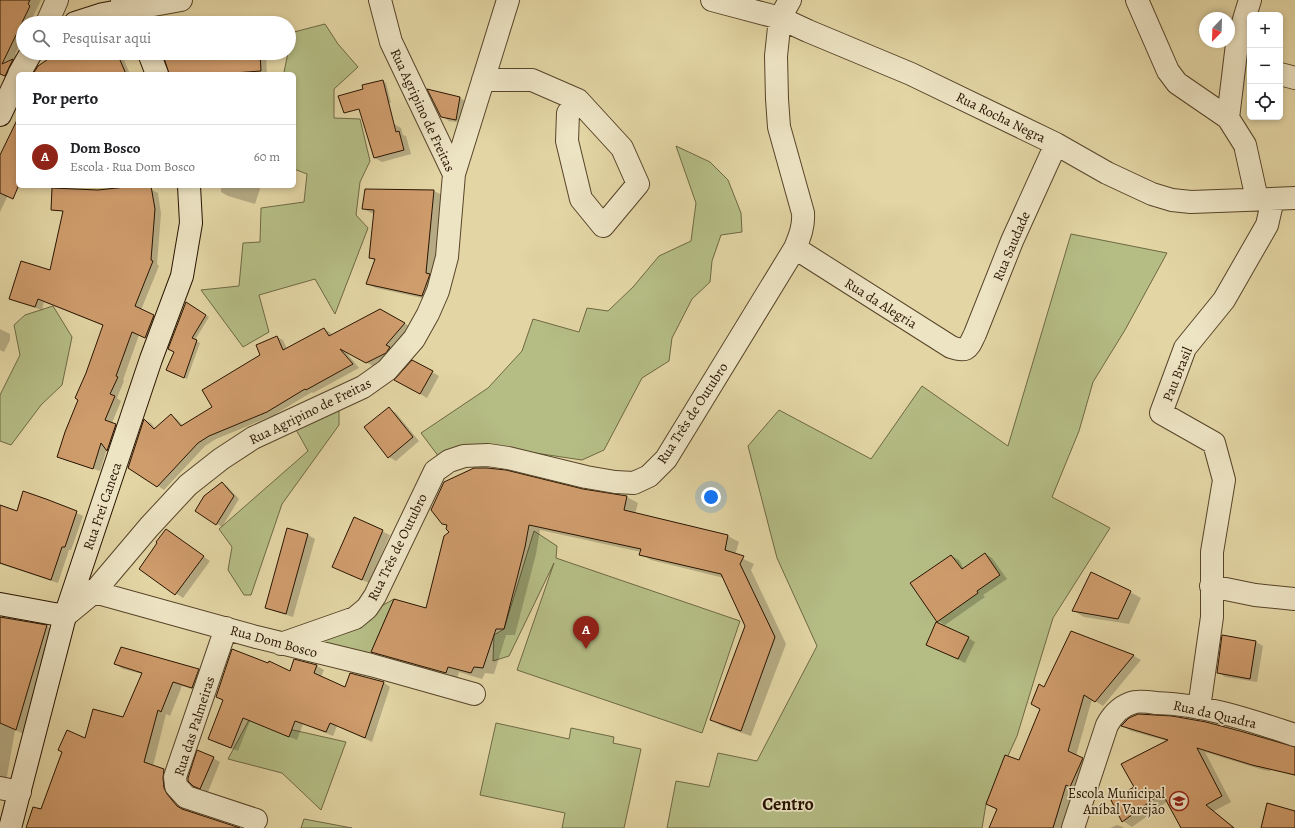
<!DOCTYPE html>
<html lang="pt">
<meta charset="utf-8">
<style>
body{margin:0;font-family:Alegreya,serif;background:#f2f2f2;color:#202124}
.controls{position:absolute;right:12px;top:12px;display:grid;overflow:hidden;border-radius:6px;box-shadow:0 2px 6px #0003}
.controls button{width:36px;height:36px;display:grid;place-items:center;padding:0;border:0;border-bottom:1px solid #e0e0e0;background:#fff;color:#202124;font:20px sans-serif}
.compass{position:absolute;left:1199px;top:12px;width:36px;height:36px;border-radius:50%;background:#fff;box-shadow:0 2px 6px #0003;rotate:203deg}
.you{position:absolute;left:711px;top:497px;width:14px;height:14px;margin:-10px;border:3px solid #fff;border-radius:50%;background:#1a73e8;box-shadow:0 0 0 6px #1a73e833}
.badge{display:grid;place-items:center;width:26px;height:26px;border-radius:50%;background:#8f2418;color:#fff;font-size:13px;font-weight:700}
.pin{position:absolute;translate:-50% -33px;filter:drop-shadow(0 1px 2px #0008)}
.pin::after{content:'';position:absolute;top:21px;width:14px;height:12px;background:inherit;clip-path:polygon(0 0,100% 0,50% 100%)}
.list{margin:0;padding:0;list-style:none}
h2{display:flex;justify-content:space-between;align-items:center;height:52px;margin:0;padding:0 16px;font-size:17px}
h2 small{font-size:13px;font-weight:400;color:#757577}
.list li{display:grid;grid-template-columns:26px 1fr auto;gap:12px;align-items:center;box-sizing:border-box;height:64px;padding:0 16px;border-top:1px solid #e0e0e0}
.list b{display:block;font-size:15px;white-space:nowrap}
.list p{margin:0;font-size:13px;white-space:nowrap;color:#757577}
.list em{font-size:13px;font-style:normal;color:#757577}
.icon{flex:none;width:22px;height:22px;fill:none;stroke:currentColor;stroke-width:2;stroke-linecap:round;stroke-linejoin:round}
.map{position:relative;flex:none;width:1295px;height:828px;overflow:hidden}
.search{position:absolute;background:#fff;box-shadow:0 2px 6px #0003;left:16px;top:16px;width:280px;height:44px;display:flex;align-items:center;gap:10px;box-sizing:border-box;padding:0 14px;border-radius:22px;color:#757577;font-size:15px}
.panel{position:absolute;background:#fff;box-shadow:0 2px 6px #0003;left:16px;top:72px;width:280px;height:116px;border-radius:6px}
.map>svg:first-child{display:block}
.green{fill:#b5bd85;stroke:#6e6842}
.shadow{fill:#0003}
.building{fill:#cf9c6c;stroke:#281400}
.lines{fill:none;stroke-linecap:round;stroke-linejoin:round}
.street-casing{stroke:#574429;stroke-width:24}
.secondary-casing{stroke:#281400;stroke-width:24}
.street{stroke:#ede4c4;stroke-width:22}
.secondary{stroke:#ede4c4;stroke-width:22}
.labels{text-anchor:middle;stroke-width:3.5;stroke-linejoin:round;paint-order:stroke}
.street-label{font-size:14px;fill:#281400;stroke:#ede4c4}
.poi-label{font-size:14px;fill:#281400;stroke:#ede4c4;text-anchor:end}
.district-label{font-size:18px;font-weight:bold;fill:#281400;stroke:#ede4c4}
</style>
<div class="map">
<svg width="1295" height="828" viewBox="0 0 1295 828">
<rect width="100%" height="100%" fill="#e3d5a4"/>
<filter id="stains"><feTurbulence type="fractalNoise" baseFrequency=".005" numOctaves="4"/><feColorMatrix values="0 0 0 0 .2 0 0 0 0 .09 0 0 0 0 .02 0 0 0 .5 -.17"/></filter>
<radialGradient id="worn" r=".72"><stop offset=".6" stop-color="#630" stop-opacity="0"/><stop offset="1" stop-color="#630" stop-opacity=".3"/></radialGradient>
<path class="green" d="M325 24 338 44 358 67 334 89V118L360 119 370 161 360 182 356 215 368 228 335 314 315 279 259 295 269 332 243 347 201 290 239 286 243 243 260 242 261 208 304 202 307 174 294 169V74H284V72L289 48 294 32Z
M676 146 710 162 728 180 741 213 742 232 721 235 712 261 710 282 692 299 672 338 669 361 642 378 604 450 582 460 488 446 439 457 421 433 488 388 522 351 533 319 579 332 587 308 608 311 633 287 659 256 691 241 696 203Z
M1071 234 1167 253 1125 330 1093 382 1079 431 1052 497 1110 528 1053 618 1017 736 986 804 982 828H667L676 781 709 787 718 753 757 761 817 646 777 558 748 446 779 410 871 459 922 386 1008 446Z
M53 306 72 337 62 385 41 405 11 445 0 441V395L20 355 14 325 25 315Z
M339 407V425L282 504 251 595H244L228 570 232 547 219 529 308 451 294 426Z
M534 531 557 546 556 558 740 621 702 733 517 670 554 563 509 656 493 661 494 635 504 629Z
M394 599 368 660 310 638 362 617Z
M249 720 346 742 321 810 282 773 228 759Z
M496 723 569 739 571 728 614 737 613 743 641 749 624 828H562L565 813 480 795Z
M304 819 352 828H301Z"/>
<path class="shadow" d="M0 0H41L30 23H23V38L15 54 22 59 11 79 0 72Z
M58 53H121L130 74H35Z
M163 53H226V55L261 53 266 56 267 74H170Z
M383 81 386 83 391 103 370 102Z
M429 90 460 98 467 102 463 123 449 121 442 116Z
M394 124 401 128 403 135 406 136 411 154 382 162 375 158Z
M18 128V174L0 212V156Z
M221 186H261L255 204 228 196 221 192Z
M152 190 158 193 161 214 157 264 159 266 141 310 160 319 152 341 139 335 123 380 124 381 117 398 121 401 112 423 122 429 114 454 107 449 100 471 65 460 59 457 80 400 87 373 104 326 44 302 42 310 17 302 10 299 51 271Z
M366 190 434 191 442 195 435 278 431 300 376 288 367 284 376 261 370 258 374 214 363 209Z
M186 303 209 317 195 340 200 343 187 379 170 372Z
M380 310 411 327 392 356 373 366 344 350 359 368 313 393 312 392 274 415 216 439 205 446 164 490 158 486 145 420 151 423 156 429 171 415 177 419 183 426 213 407 277 337 283 340 287 349 324 329 331 333 332 335Z
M0 329 10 334V340L4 352 0 350Z
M413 361 439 376 427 398 396 380Z
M389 409 396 413 419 441 396 461 389 457Z
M222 483 227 486 239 499 222 527 196 511Z
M583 490 627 497 638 503 635 514 728 536 739 542 735 555 754 564 751 570 786 644 751 736 722 726 711 720 746 626 724 578 651 560 640 554 641 552 540 530 536 554 515 635H506L494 674 485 673 482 679 459 672 457 679 383 658 372 652 426 609 450 532 448 526 443 523Z
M51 502 83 516 71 550H69L58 583 0 564V506L17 512Z
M354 518 390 535 369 583 340 570Z
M288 529 308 535 315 539 293 617 274 611 267 607Z
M166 530 210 561 183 598 140 569Z
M985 554 992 558 1007 579 983 595 985 597 945 625 938 621 952 556 959 560 964 569Z
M1130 592 1141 598 1129 624 1084 617 1074 611Z
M0 618 47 626 57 632 26 735 15 730 6 782 0 785Z
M1072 632 1134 656 1141 660 1103 706 1092 699 1076 756 1090 764 1078 791 1073 789 1062 828H990L998 810 987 804 1020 761 1041 708 1044 688Z
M1223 636 1256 642 1263 646 1257 682 1225 677 1218 672Z
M968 638 975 642 965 663 934 648Z
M295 660 317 666 324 670 321 677 346 688 383 682 390 687 372 742 337 726 333 736 303 724 297 740 250 721 238 751 216 743 209 739 224 701 217 697 291 672Z
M115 664 198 670 207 675 201 692 182 686 170 716 166 714 153 766 173 775 175 800 185 811 237 828H27L42 811 86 739 124 718 142 674 123 669Z
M1123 726 1295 748V776L1271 769 1270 771 1263 770 1205 752 1231 802 1214 811 1235 828H1182L1168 801 1132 827 1123 821 1136 788 1167 741 1131 731Z
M213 758 220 762 208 792 194 785Z
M1117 825 1125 828H1110Z"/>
<path class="building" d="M0 0H30L28 4 30 6 2 64 13 59 5 76 0 74Z
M57 53H117L126 74H33L38 66Z
M182 53H190L191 57 242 53H260L261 71 220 74H169L163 55Z
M383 80 396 132 399 131 404 150 374 158 359 109 344 113 338 96 363 89 362 85Z
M427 89 460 97 456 120 441 117Z
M18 118V187L13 199 0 193V155Z
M135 186H151L155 209 151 260 153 261 135 306 154 315 145 338 132 332 116 376 118 377 110 394 115 396 105 420 116 424 107 451 101 443 93 469 57 457 65 432 78 400 75 398 86 373 103 325 38 299 35 307 9 299 21 261 50 270 63 211 51 210 52 188 98 190Z
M365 189 434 190 426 273 430 274 422 296 366 284 375 259 369 258 374 210 362 209Z
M186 302 206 315 192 338 197 340 184 378 166 370 174 352 168 349Z
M380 309 405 323 386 345 390 347 386 353 366 363 340 349 353 364 306 390 305 389 267 412 209 436 198 443 157 487 128 468 144 419 154 429 171 414 181 426 212 407 202 390 260 355 256 345 277 336 283 350 324 328 329 336Z
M412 360 433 371 420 394 394 380Z
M389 407 413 437 388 458 364 427Z
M474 468H487L506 470 583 489 627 496 624 510 728 535 725 550 744 556 740 564 775 637 741 731 710 720 745 626 721 574 639 555 641 549 529 525 525 547 504 629H496L483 668 474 667 471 673 448 667 446 673 371 652 394 599 426 608 444 536 449 532 446 529 447 525 442 524 431 510 444 482Z
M222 482 234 496 216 525 195 511 204 496Z
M23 491 46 499 77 511 65 547H62L51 580 0 563V505L17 511Z
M354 517 383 530 362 580 332 567Z
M287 528 308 534 286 614 265 608Z
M166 529 204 556 175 595 139 569 157 543 156 542Z
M985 553 1000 575 977 591 978 593 937 622 910 583 951 555 962 569Z
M1091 572 1131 591 1118 619 1072 611Z
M0 617 47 625 16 730 0 723Z
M936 622 969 637 958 659 926 645Z
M1071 631 1134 655 1095 702 1084 695 1068 751 1083 758 1070 787 1066 785 1053 828H989L997 809 986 804 1005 755 1019 760 1040 709 1031 704 1039 684 1044 687Z
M1222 635 1256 641 1250 679 1217 673Z
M121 647 199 669 192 688 173 682 161 712 158 710 144 762 164 769 163 778 164 788 167 794 177 806 182 809 240 828H26L33 807 41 809 62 752 58 750 67 730 85 738 93 709 123 717 142 673 114 664Z
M232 649 268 663 269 661 290 671 294 659 317 665 314 673 345 687 350 673 384 682 365 738 330 723 326 732 295 721 289 737 243 718 231 748 208 739 223 700 216 697Z
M1138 714 1172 716 1206 722 1240 731 1295 747V775L1252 765 1197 748 1222 796 1206 805 1234 828H1181L1162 793 1122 822 1111 800 1134 787 1121 764 1168 740 1121 726 1129 718Z
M197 750 214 757 200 789 193 786 188 781V778Z
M1267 803 1295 811V828H1261Z"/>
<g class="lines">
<defs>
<path id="street" d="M122 0 126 10 181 0
M712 0 780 18 808 31 911 74 1056 144 1107 173 1152 194 1172 200 1191 202 1295 198
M1137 0 1168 71 1177 83 1228 118
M1250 0 1245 16 1237 44 1228 118 1245 145 1257 199
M47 23 57 0
M1280 74 1295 78
M483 80H532L578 100 622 148 638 184 603 226 581 199 567 141 568 113 578 100
M454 174 508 0
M795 248 951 347C968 353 968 348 975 334L1012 241 1056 144
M1211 586 1255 595 1295 599
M81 590 94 592 256 637 371 665 474 694
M65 616 94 592 149 527 188 485 221 459 253 438 363 387 387 370 414 339 428 314 438 291 447 257 454 174 391 42 380 0
M226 628 175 777 176 786 186 797 256 820
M281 644 355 618 367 608 375 596 435 471 449 461 464 456 488 455 508 458 586 477 615 482 634 483 649 476 666 459 795 248C800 236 804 226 803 213L779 127 777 99 776 56 780 18 790 0
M1199 708 1212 617V552L1224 480 1214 443 1161 413 1185 348 1224 300 1267 225 1273 199
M0 788 20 792
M1073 828 1107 725C1113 714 1122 705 1135 702 1141 701 1149 702 1156 703 1203 704 1250 720 1295 735"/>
<path id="secondary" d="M75 23 103 14 126 10 133 23
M149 53 157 74
M19 74 31 53
M0 115 18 77
M0 604 65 616
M10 828 65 616 151 359 182 276 191 223 189 186"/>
</defs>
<use href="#street" class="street-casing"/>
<use href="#secondary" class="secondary-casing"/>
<use href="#street" class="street"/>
<use href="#secondary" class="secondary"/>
</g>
<defs>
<symbol id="school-ring" viewBox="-11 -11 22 22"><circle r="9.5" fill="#ede4c4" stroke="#8f2418" stroke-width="1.5"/><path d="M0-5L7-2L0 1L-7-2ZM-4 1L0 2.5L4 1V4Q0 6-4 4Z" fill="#8f2418"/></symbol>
</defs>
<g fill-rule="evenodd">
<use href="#school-ring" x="1168" y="790" width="22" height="22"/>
</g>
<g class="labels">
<g class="street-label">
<text transform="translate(423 110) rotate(65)" y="5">Rua Agripino de Freitas</text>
<text transform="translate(1001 117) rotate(26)" y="5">Rua Rocha Negra</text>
<text transform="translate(1011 246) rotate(-67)" y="5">Rua Saudade</text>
<text transform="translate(881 303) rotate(32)" y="5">Rua da Alegria</text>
<text transform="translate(1177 374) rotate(-68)" y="5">Pau Brasil</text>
<text transform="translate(310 411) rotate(-26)" y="5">Rua Agripino de Freitas</text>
<text transform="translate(692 413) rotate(-57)" y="5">Rua Três de Outubro</text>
<text transform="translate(102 506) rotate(-71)" y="5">Rua Frei Caneca</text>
<text transform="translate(397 547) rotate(-64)" y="5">Rua Três de Outubro</text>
<text transform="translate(274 641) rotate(15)" y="5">Rua Dom Bosco</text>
<text transform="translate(1215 714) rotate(13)" y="5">Rua da Quadra</text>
<text transform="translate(194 726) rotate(-72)" y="5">Rua das Palmeiras</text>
</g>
<g class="poi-label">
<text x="1165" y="798">Escola Municipal<tspan x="1165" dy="16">Aníbal Varejão</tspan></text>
</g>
<g class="district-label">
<text x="788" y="810">Centro</text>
</g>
</g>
<rect width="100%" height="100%" filter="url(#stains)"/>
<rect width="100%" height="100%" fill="url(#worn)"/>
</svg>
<div class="controls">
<button>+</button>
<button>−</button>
<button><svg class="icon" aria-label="locate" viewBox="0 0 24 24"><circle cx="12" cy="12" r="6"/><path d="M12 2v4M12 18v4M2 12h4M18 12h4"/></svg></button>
</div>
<svg class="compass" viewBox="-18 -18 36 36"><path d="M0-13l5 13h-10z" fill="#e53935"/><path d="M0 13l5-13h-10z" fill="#757577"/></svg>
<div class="you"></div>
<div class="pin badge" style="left:586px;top:649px">A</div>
<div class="search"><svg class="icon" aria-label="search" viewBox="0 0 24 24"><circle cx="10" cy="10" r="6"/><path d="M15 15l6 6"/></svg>Pesquisar aqui</div>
<section class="panel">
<h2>Por perto<small></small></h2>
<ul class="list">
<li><span class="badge">A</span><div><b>Dom Bosco</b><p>Escola · Rua Dom Bosco</p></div><em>60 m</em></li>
</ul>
</section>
</div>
